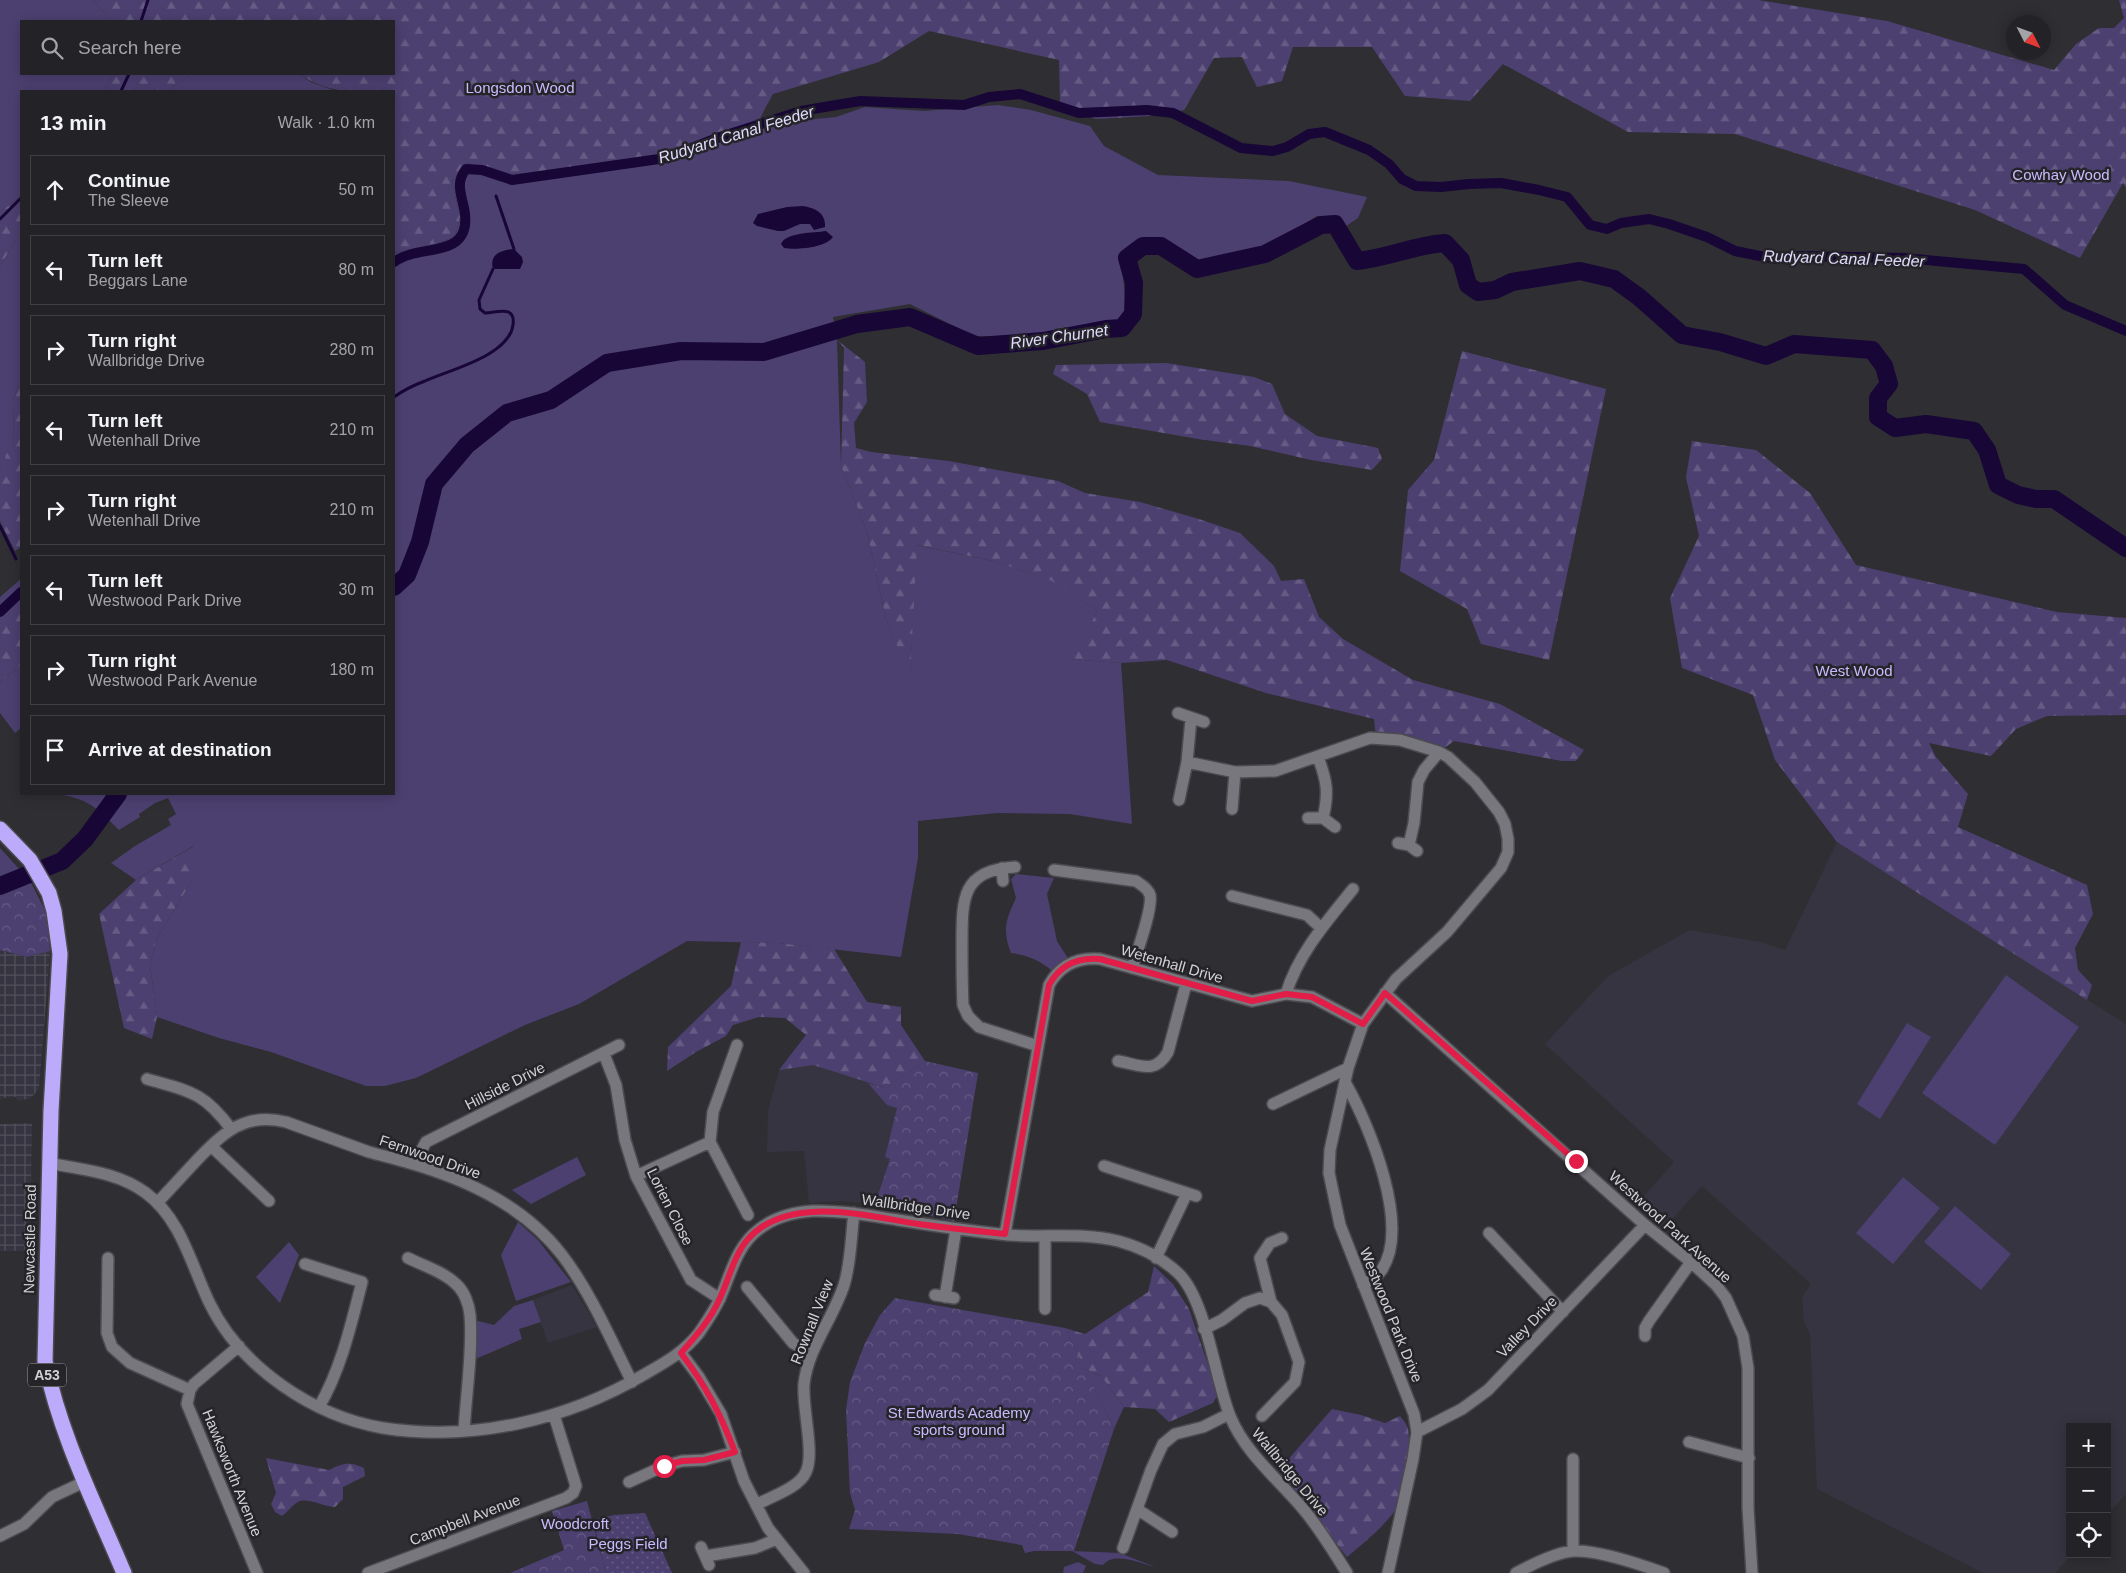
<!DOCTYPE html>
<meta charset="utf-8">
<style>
body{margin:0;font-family:Helvetica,sans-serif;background:#2b2a2e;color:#f1f3f6}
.controls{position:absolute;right:15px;bottom:15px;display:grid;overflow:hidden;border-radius:0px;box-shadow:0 2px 12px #0003}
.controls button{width:45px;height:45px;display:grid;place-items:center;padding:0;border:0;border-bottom:1px solid #403f43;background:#232226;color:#f1f3f6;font:25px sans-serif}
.compass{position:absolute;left:2006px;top:15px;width:45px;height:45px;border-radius:50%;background:#232226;box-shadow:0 2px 12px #0003;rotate:132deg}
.stop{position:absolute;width:15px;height:15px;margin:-11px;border:4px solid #e11d48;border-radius:50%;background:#fff}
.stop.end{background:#e11d48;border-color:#fff;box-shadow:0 1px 5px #0008}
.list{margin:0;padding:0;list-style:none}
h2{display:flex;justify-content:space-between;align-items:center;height:65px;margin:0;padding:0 20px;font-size:21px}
h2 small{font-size:16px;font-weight:400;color:#a3a4a7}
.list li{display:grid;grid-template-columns:32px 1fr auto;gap:15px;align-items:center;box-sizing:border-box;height:70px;margin:0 10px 10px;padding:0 10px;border:1px solid #403f43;border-radius:0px}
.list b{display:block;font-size:19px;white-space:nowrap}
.list p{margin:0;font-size:16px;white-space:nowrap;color:#a3a4a7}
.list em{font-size:16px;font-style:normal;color:#a3a4a7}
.icon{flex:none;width:28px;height:28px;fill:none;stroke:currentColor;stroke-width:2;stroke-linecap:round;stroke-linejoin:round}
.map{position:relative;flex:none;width:2126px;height:1573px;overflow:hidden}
.search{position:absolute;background:#232226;box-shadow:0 2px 12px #0003;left:20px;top:20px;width:375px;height:55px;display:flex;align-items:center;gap:12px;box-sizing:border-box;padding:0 18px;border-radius:0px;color:#a3a4a7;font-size:19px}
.panel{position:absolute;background:#232226;box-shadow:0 2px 12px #0003;left:20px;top:90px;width:375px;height:705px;border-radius:0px}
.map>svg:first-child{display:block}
.built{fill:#363440}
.industrial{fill:url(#industrial-grid)}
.grass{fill:#4c4070}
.forest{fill:url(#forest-firs)}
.park{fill:url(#park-crowns)}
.garden{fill:url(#garden-dots)}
.water{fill:#180637}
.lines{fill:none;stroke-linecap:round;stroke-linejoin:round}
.stream{stroke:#180637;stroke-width:3}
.canal{stroke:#180637;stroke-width:10}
.river{stroke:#180637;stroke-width:18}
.minor-casing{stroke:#4b4a4f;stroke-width:14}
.highway-casing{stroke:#4b4a4f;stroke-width:18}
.minor{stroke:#78777e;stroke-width:11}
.highway{stroke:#bcabfa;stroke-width:15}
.route{stroke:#e11d48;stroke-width:6}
.labels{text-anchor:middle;stroke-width:5;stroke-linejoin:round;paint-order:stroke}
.shield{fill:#252429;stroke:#9d9da1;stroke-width:1}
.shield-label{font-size:14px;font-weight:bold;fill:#d1d1d5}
.park-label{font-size:15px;fill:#c9bbff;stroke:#252429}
.street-label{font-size:15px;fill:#d1d1d5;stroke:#252429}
.water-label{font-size:16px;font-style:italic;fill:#e0dafc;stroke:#252429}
</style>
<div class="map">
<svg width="2126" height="1573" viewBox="0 0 2126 1573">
<defs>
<pattern id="industrial-grid" width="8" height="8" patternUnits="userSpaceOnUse" patternTransform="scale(1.25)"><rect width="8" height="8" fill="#363440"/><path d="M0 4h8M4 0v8" fill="none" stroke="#52505b"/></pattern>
<pattern id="forest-firs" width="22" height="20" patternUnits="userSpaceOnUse" patternTransform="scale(1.25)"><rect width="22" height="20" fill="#4c4070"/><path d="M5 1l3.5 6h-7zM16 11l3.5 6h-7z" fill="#655b84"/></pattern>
<pattern id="park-crowns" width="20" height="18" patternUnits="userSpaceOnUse" patternTransform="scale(1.25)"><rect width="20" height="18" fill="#4c4070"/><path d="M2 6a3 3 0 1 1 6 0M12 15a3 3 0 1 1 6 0" fill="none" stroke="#655b84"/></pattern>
<pattern id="garden-dots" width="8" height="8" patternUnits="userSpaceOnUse" patternTransform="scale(1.25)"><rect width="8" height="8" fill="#4c4070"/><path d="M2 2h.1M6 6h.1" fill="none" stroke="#655b84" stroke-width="1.8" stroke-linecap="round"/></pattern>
</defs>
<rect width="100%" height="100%" fill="#2f2e33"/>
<path class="built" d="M1837 842 2126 1024V1494L2107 1515V1427H2070V1554H2072L2055 1573H1983L1817 1489 1810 1334 1804 1322 1802 1297 1811 1284 1702 1186 1664 1228 1637 1204 1674 1162 1545 1044 1608 976 1690 930 1761 942 1785 950Z
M806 1035 978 1073 954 1221 875 1204 842 1201 809 1203 804 1151 767 1152 768 1111 779 1070Z
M572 1285 597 1327 548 1343 533 1300Z"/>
<path class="industrial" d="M0 950 27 957 50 951 39 1089 31 1098 18 1101 16 1097 4 1098 0 1100Z
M32 1123 30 1251H0V1124Z"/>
<path class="grass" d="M0 0H93L112 21H21V74H114L103 91H21V196L0 212Z
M191 74H299L311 82 335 91H167Z
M998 105 1031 110 1090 126 1104 146 1158 175 1289 181 1367 197 1358 218 1342 229 1329 216H1317L1268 246 1200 264 1161 240H1140L1125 252 1122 266 1126 310 1117 321 1064 331 1003 336H974L910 304 833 317 837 340 841 466 867 532 886 619 910 676 916 545 993 561 1053 581 1098 611 1070 659 1121 663 1132 824 1070 814 997 813 918 821V858L901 957 778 943 687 941 579 1004 525 1025 416 1078 385 1086H366L271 1052 219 1038 157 1017 150 964 156 940 193 879V846L136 880 111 863 135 846 171 825 168 819 176 814 168 798 155 803 139 814 140 817 119 830C97 808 90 800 59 794H394V253L441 242 455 236 460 217 452 181 468 163 511 178 700 148 753 131 804 120 836 117 865 107 924 111Z
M21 232V379L13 400 14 449 3 472 0 466V266Z
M21 665V728L15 733 0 713V683Z
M0 848 30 881 0 893Z
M1016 874 1054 878 1047 894 1057 941 1071 963 1056 974C1043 962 1028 955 1011 953 1002 930 1006 919 1016 898L1011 879Z
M2006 975 2079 1027 1995 1145 1922 1093Z
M1907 1023 1931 1037 1880 1119 1857 1104Z
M577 1157 586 1175 531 1204 512 1190Z
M1903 1177 1940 1208 1893 1264 1856 1233Z
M1955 1206 2011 1254 1981 1290 1924 1242Z
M518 1222 538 1240 571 1282 516 1301 501 1255Z
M289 1242 299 1255 280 1303 256 1277Z
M533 1300 541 1322 519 1329 522 1339 473 1360 474 1320 494 1325 514 1306Z
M1084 1368 1101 1376 1124 1407 1114 1429Z
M1072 1551 1120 1553 1155 1567C1140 1563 1114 1551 1103 1565L1095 1564Z
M1078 1562 1086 1566 1083 1573H1063L1064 1567Z"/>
<path class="forest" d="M93 0H1758L1887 21 2054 70 2076 44 2099 28H2114L2124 18 2119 0H2126V188L2123 183 2080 258 1975 210 1735 134 1628 132 1503 64 1470 101 1405 96 1372 47H1293L1282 81 1257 87 1242 57 1214 58 1184 110 1149 116 1096 119 1060 103 1059 60 929 31 879 62 773 94 753 131 700 148 511 178 468 163 452 181 460 217 455 236 441 242 394 253V91C356 91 333 96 299 74H394V21H112Z
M114 74H191L167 91H103Z
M21 196V232L0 266V212Z
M837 340 865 362 867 402 854 423 856 448 871 452 949 461 1058 481 1085 493 1140 502 1199 519 1240 533 1274 566 1281 581 1304 579 1319 617 1343 639 1413 680 1500 704 1584 750 1576 761H1562L1454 741 1439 752 1376 738 1374 719 1266 693 1167 660 1121 663 1069 659 1098 611 1052 581 993 561 917 545 910 678 886 619 867 532 841 466 844 348Z
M1462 351 1606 389 1549 660 1481 644 1467 609 1400 571 1408 490 1434 460Z
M1166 363 1254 377 1272 384 1285 414 1317 436 1378 448 1382 459 1372 470 1311 460 1250 446 1198 439 1100 422 1087 394 1053 374 1056 365Z
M21 379V547L15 551 0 521V466L3 471 6 454 14 449 13 400Z
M1692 441 1756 450 1810 493 1856 565 2057 612 2126 618V715L2047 716 2016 729 1991 756 1929 743 1936 757 1968 794 1958 827 2087 885 2093 914 2075 948 2078 970 2092 985 2087 1000 1837 842 1775 760 1753 695 1682 668 1670 598 1699 536 1686 477Z
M21 579V665L0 683V597Z
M194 846 193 879 156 940 150 964 157 1017 152 1039 124 1028 99 914 136 880Z
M741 942 778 943 834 949 867 1002 901 1007V1025L925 1061 886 1088 813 1065 779 1070 806 1035 785 1018 759 1017 733 1025 726 1036 696 1052 667 1071 668 1047 731 986Z
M1154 1266 1173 1284 1189 1309 1218 1394 1213 1403 1169 1422 1155 1409 1124 1407 1101 1376 1084 1368 1065 1328 1085 1334 1148 1292Z
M1332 1409 1361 1415 1385 1423 1400 1416C1403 1420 1407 1424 1408 1429 1411 1442 1406 1495 1399 1505 1385 1526 1366 1541 1347 1557L1279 1470Z
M266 1458 329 1470C342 1463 350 1461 364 1468L365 1476 343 1487V1499L335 1507C325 1507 306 1497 298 1502 292 1505 288 1512 282 1516L275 1512 271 1504 276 1493Z"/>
<path class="park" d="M30 881 47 914 50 951 27 957 0 950V893Z
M925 1061 978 1073 954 1221 875 1204 890 1159 885 1157 897 1108 887 1105 868 1083 886 1088Z
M895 1298 1065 1328 1114 1429 1074 1551H1034L1025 1553 1022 1545 958 1534 849 1529 855 1510 850 1493 846 1410 850 1382 865 1343 880 1315Z
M587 1501 606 1573H510L564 1550 552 1511Z"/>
<path class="garden" d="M645 1513 672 1573H606L593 1520 614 1515Z"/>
<path class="water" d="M803 206C815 208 826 213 825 227L814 230 810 224H800L784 231H778L757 226 753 223 758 214 787 207Z
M826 231 833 237C825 248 797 250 784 248L781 244C786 232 814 233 826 231Z
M514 249 522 257 523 262 520 269H493C489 254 501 250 514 249Z"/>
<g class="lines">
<path class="stream" d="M141 21 148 0
M121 91 129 74
M496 196 514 249
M0 219 21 198
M394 397C404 390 414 385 425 381 449 370 509 356 513 325 516 304 496 313 485 313L480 309 479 300 493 269
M0 526 16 559"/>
<path class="canal" d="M394 262C419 243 470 260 465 214 463 197 454 184 466 169L482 170 512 180 666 158 720 137 801 111 860 101 964 105 989 97 1020 94 1079 113 1147 110 1173 113 1241 148 1273 151 1287 147 1309 134 1325 132 1369 150 1389 164 1402 179 1416 186 1441 187 1469 184 1501 183 1539 190 1567 197 1590 225 1607 229 1621 223 1649 219 1669 224 1707 237 1735 251 1775 259 1801 256 1904 258 2024 269 2065 305 2126 331
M0 612 21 592"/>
<path class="river" d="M394 587 407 575 420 542 434 484 467 445 507 413 551 400 607 363 681 351 764 352 857 324 910 317 978 346 1043 341 1106 329 1122 328 1133 314 1134 283 1127 258 1143 246H1161L1197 269 1265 254 1321 225 1335 224 1357 261C1388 258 1414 245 1445 243L1461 260 1468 285 1478 292 1495 290 1512 282 1580 271 1614 279 1639 297 1682 335 1720 342 1766 356 1794 344 1872 350 1884 366 1889 384 1878 398V417L1895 428 1926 424 1974 431 1987 450 1998 485 2018 495 2036 499H2054L2126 548
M0 886 62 861 85 839 118 794"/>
<defs>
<path id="minor" d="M1178 713 1204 722
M1318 757C1327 781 1329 793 1323 818
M1187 762 1235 772 1275 771 1370 738 1400 740 1439 752 1448 757 1475 782 1499 812 1505 824 1508 839V852L1501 868 1447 932 1396 979 1363 1024 1348 1068 1330 1150 1329 1173 1340 1225 1414 1414 1417 1432 1413 1459 1388 1573
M1179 800 1187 762 1191 719
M1232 809 1235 772
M1308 818H1323L1335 827
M1398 843 1409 845 1417 851
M1409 845 1414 823 1418 782 1424 770 1439 752
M1015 867C962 870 962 898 962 943 962 964 962 984 963 1005L968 1016 979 1027 1038 1046
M1002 868 1003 881
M1054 870 1136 881C1141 885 1148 888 1150 895 1153 908 1137 952 1132 968
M1232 896 1307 915 1321 928
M1385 993 1645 1225 1691 1262 1716 1285 1726 1298 1743 1336 1748 1368V1508L1752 1573
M1286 994C1298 954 1327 921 1353 889
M737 1045 713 1112 710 1142 748 1215
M604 1054 616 1085 625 1140 636 1176 691 1280 720 1299
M1118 1061C1140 1065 1155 1075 1168 1052L1186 984
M147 1079C189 1091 204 1092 231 1129
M1346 1084C1369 1125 1412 1227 1381 1271 1376 1277 1369 1281 1363 1285
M1273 1104 1348 1068
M211 1146 269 1201
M49 1163C83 1170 118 1172 146 1193 181 1219 191 1264 209 1302 240 1367 313 1416 383 1428 473 1442 567 1420 645 1374 666 1362 684 1352 699 1333 707 1321 715 1310 721 1296 731 1273 737 1246 758 1230 773 1218 794 1212 813 1211 842 1210 870 1216 898 1220 935 1226 971 1231 1008 1235 1044 1238 1083 1232 1118 1241 1140 1247 1162 1258 1178 1273 1206 1299 1215 1379 1230 1416 1245 1453 1279 1480 1304 1510 1320 1529 1333 1551 1347 1573
M414 1164 426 1142 619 1045
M1104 1166 1196 1196
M636 1176 710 1142
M158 1202C171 1188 184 1174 197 1160 224 1132 245 1112 286 1122 314 1132 341 1142 369 1152 383 1156 398 1159 413 1164 470 1181 525 1207 562 1255 591 1293 611 1340 632 1382
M1489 1233 1563 1312
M1005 1234 1049 985C1060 965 1077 957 1100 959L1252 1001 1286 994 1312 997 1363 1024
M108 1258 107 1333 112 1347 130 1363 190 1390
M408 1258C424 1266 444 1272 456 1284 464 1291 469 1304 470 1315 473 1350 466 1395 464 1431
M1156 1258 1187 1193
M305 1264 362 1282C351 1325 341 1369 319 1407
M747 1287 793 1343 812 1354
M935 1295 954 1298
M945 1297 956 1229
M1045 1309V1237
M1204 1329 1222 1320 1245 1303 1260 1298 1271 1302
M1645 1336V1328L1649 1321 1691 1262
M239 1346 194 1384 190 1390 187 1404 257 1573
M681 1353 699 1377 721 1414 744 1481 768 1528 804 1573
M1262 1416 1295 1382 1299 1362 1282 1315 1271 1302 1260 1258 1270 1243 1282 1238
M1417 1432 1462 1409 1488 1390 1645 1225
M1689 1442 1749 1458
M1573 1459V1551
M629 1482 664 1466 682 1461 704 1460 735 1452
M756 1505C772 1496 799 1488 806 1472 815 1453 802 1408 804 1384 808 1348 833 1319 844 1285 851 1263 851 1236 854 1213
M1137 1509 1172 1532
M0 1536 24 1524 52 1497 86 1481
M701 1547 709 1565
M1123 1548 1151 1470 1163 1444 1175 1434 1203 1427 1229 1414
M706 1556 755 1548 777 1539
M368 1573 566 1498 573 1493 576 1486 554 1415
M1516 1573C1531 1565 1556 1552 1574 1551 1597 1550 1642 1565 1664 1573"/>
<path id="highway" d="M0 829 30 860 49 893 54 911 60 954 51 1111 45 1361C60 1435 95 1504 124 1573"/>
</defs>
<use href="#minor" class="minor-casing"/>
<use href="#highway" class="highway-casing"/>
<use href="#minor" class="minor"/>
<use href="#highway" class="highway"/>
</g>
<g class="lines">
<path class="route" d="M664 1466 682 1461 704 1460 735 1452C720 1413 706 1386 681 1353 696 1336 711 1319 720 1298 729 1279 734 1255 748 1239 788 1194 867 1216 918 1224 947 1228 976 1231 1005 1234L1049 985C1060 965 1077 957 1100 959L1252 1001 1286 994 1312 997 1363 1024 1385 993 1576 1161"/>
</g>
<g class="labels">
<rect class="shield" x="28" y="1363.5" width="38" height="23" rx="4"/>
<g class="shield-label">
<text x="47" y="1380">A53</text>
</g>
<g class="park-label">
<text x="520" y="93">Longsdon Wood</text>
<text x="2061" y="180">Cowhay Wood</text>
<text x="1854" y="676">West Wood</text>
<text x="959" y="1418">St Edwards Academy<tspan x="959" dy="17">sports ground</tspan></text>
<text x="575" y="1529">Woodcroft</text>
<text x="628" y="1549">Peggs Field</text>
</g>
<g class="street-label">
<text transform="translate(1172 964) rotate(16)" y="5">Wetenhall Drive</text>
<text transform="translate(505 1086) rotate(-27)" y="5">Hillside Drive</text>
<text transform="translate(430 1157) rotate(19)" y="5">Fernwood Drive</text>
<text transform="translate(670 1207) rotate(63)" y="5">Lorien Close</text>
<text transform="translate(916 1207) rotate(8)" y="5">Wallbridge Drive</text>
<text transform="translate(1670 1227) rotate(42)" y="5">Westwood Park Avenue</text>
<text transform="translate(30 1239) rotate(-89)" y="5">Newcastle Road</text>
<text transform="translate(1391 1315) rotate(68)" y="5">Westwood Park Drive</text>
<text transform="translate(812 1322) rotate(-68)" y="5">Rownall View</text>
<text transform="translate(1527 1327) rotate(-46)" y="5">Valley Drive</text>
<text transform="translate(1290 1472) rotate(50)" y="5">Wallbridge Drive</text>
<text transform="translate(232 1473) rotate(68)" y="5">Hawksworth Avenue</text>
<text transform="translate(465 1520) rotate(-21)" y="5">Campbell Avenue</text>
</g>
<g class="water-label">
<text transform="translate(736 134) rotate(-17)" y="6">Rudyard Canal Feeder</text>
<text transform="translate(1844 258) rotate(2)" y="6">Rudyard Canal Feeder</text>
<text transform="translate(1059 336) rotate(-8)" y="6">River Churnet</text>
</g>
</g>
</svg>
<div class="controls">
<button>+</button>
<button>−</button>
<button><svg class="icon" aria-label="locate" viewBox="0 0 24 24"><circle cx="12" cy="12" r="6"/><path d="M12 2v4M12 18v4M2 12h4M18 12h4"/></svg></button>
</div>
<svg class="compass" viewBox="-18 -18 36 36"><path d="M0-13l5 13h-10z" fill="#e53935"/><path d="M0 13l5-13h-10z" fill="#a3a4a7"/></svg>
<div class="stop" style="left:664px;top:1466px"></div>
<div class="stop end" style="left:1576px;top:1161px"></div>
<div class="search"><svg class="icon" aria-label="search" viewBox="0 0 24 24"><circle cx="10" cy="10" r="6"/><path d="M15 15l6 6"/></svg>Search here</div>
<section class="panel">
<h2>13 min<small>Walk · 1.0 km</small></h2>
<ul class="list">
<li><svg class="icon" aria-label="ahead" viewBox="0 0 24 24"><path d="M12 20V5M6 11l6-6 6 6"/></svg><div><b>Continue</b><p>The Sleeve</p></div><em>50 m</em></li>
<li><svg class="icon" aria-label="left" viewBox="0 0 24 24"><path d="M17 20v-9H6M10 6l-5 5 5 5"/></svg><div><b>Turn left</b><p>Beggars Lane</p></div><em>80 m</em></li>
<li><svg class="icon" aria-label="right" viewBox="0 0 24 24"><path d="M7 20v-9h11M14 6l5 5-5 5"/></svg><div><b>Turn right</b><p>Wallbridge Drive</p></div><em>280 m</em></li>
<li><svg class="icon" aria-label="left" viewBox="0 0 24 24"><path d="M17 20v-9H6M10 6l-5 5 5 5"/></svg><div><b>Turn left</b><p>Wetenhall Drive</p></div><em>210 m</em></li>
<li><svg class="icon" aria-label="right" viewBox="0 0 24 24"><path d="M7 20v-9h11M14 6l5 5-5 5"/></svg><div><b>Turn right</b><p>Wetenhall Drive</p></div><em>210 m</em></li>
<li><svg class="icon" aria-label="left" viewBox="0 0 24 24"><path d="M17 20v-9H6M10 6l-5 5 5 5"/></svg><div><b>Turn left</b><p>Westwood Park Drive</p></div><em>30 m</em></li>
<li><svg class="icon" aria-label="right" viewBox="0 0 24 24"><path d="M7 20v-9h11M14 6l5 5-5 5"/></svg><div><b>Turn right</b><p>Westwood Park Avenue</p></div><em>180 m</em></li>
<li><svg class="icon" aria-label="arrive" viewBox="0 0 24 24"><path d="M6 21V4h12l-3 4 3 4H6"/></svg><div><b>Arrive at destination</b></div></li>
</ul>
</section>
</div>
